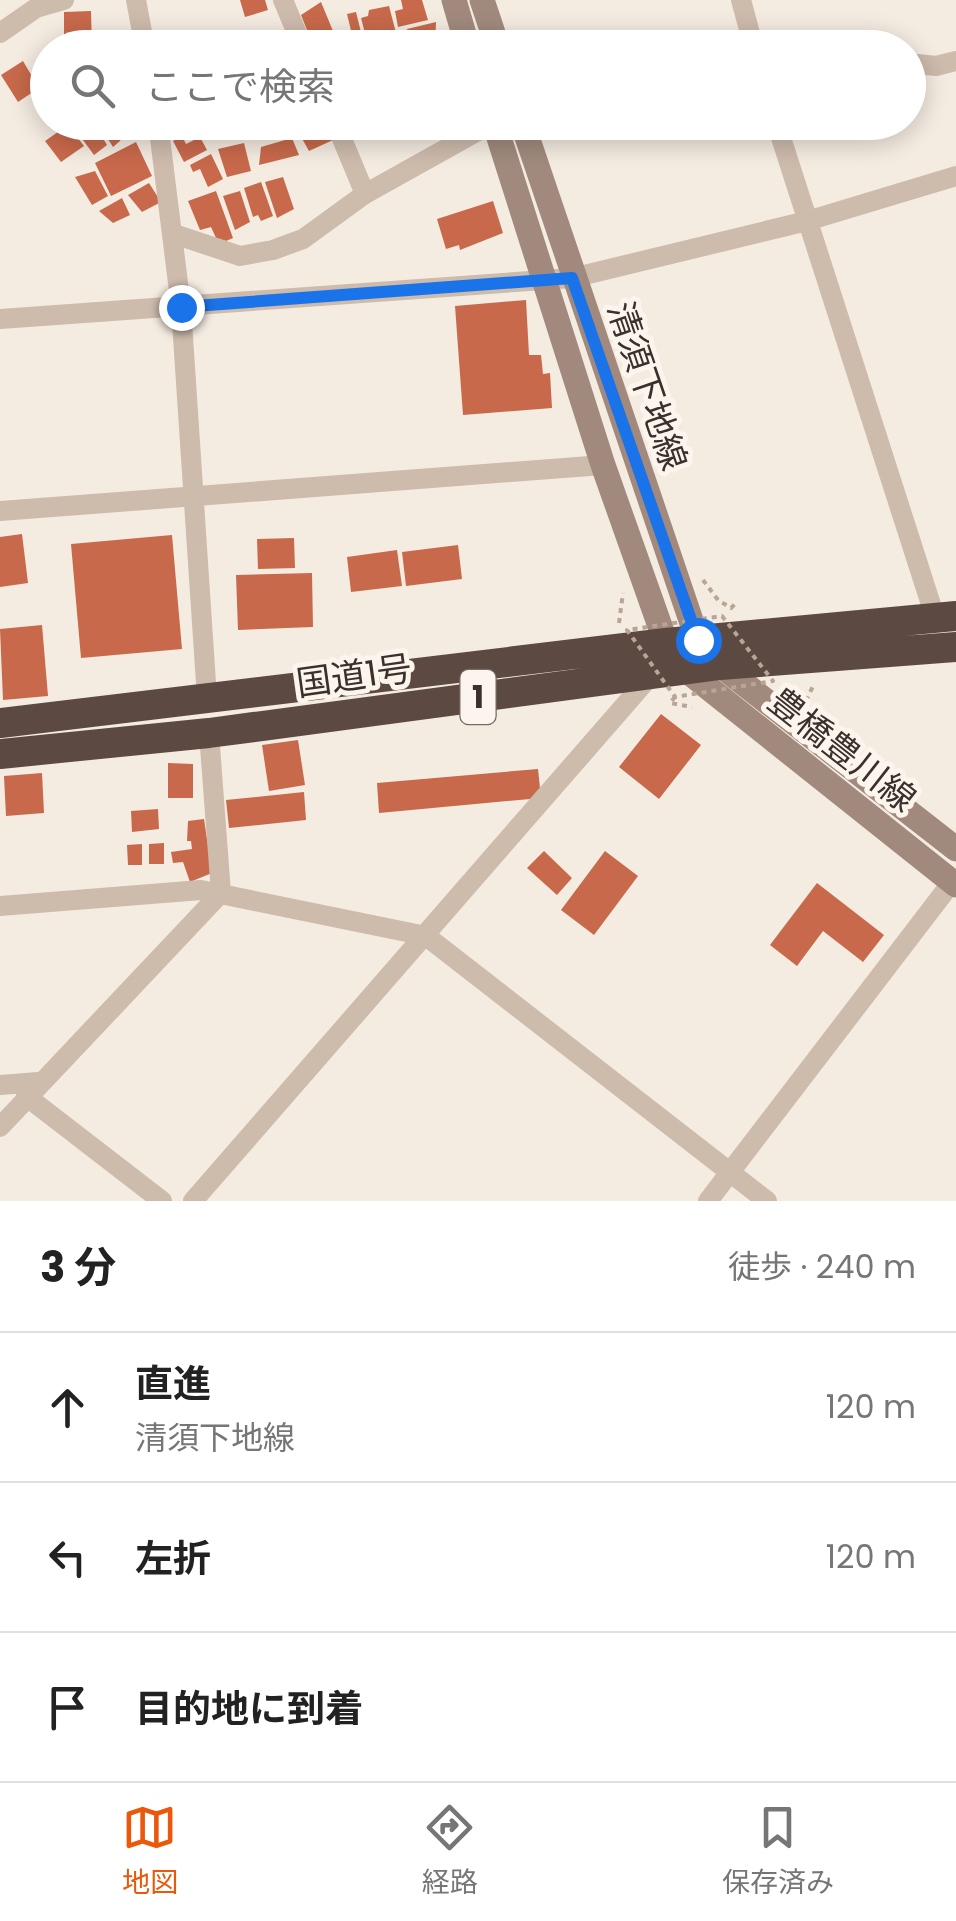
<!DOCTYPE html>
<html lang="ja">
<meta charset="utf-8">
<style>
body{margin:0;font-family:Poppins,"Noto Sans JP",sans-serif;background:#f6f6f6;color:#222}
.stop{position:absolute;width:30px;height:30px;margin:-22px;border:8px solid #1a73e8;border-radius:50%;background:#fff}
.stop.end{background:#1a73e8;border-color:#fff;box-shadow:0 2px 10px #0008}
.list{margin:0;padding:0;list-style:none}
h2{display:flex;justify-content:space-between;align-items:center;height:130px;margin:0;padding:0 40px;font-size:42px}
h2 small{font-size:32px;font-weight:400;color:#767676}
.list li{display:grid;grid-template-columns:65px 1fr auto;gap:30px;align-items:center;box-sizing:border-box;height:150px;padding:0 40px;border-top:2px solid #e0e0e0}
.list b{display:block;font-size:38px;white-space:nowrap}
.list p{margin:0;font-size:32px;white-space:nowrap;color:#767676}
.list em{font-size:32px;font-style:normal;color:#767676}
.icon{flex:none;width:55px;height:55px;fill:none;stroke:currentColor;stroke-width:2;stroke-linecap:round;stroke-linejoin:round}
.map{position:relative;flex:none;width:956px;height:1201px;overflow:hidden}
.search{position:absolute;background:#fff;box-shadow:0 5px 25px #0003;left:30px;right:30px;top:30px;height:110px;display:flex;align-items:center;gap:25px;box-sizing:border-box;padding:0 35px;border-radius:55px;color:#767676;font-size:38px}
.sheet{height:580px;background:#fff}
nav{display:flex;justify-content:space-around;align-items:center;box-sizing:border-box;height:140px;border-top:2px solid #e0e0e0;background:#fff;font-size:28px;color:#767676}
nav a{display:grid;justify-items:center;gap:5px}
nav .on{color:#ea580c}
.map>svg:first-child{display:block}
.building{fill:#c8694b}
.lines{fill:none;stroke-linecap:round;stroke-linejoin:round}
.path{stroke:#b9a596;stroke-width:4;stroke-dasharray:5 5;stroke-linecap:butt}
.street{stroke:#cdbbac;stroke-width:20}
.secondary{stroke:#a18a7d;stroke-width:25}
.highway{stroke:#5c4a42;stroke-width:30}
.path-bridge{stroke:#b9a596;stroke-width:4;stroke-dasharray:5 5;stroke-linecap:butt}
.route{stroke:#1a73e8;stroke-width:12}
.labels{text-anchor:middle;stroke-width:10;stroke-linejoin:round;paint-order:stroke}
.shield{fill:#fbf5ee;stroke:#756b66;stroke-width:2.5}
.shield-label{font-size:32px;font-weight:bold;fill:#3b302b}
.street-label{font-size:35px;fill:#3b302b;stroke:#fbf5ee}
</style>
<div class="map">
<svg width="956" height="1201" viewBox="0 0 956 1201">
<rect width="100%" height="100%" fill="#f4ebe1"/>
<path class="building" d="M240 0H265L268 10 245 17Z
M401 0H422L428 20 398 27 395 11 403 9Z
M321 2 333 31 311 40 301 15Z
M389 6 400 48H375L373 41H367L361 18 368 16 369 10Z
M91 11 92 48H64V12Z
M356 12 363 40 354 43 347 14Z
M436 22 435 48H411L407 29Z
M343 32 348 46 314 48 312 42Z
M23 61 39 88 18 102 1 75Z
M97 122H114L122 137 120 141 113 147Z
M301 122H326L333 140 309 151 300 135 305 133Z
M68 125 84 146 61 162 45 141Z
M95 125 107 145 94 155 80 136Z
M182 136 186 144 200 137 207 150 184 162 173 141Z
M292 138 299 155 259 165 261 147Z
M136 142 152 176 111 196 95 163Z
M244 143 251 171 227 177 218 149Z
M211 154 223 179 208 187 200 169 193 172 190 165Z
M95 171 108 196 92 205 75 177Z
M283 177 294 209 277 218 265 182Z
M261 182 273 216 261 221 258 215 253 217 244 188Z
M149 183 161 202 142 212 128 195Z
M216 191 233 238 226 241 216 238 211 227 200 230 188 201Z
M240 191 250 222 235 230 223 196Z
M122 198 130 215 113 223 99 211Z
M493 201 503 233 460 250 459 245 446 249 437 219Z
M526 300 529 355H541L543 374 550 373 552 408 463 415 455 306Z
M22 534 28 583 0 587V537Z
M172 535 182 649 81 658 71 544Z
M294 538 295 568 258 569 257 539Z
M458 545 462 579 406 586 402 552Z
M397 550 402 586 351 592 347 557Z
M312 573 313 627 238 630 236 575Z
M42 625 48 696 3 700 0 629Z
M661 714 701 745 659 799 619 767Z
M298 740 305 785 269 791 262 745Z
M168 763 193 764V798H168Z
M538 769 541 798 379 813 377 783Z
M42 773 44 813 6 816 4 776Z
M304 792 306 820 229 828 226 800Z
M158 809 159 829 132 832 131 811Z
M204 819 212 873 190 882 183 862 173 863 171 852 192 849 191 841H187L188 821Z
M164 843V864H149V844Z
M142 844V865H128L127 845Z
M544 851 572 878 557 895 527 868Z
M605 851 638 876 594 935 561 910Z
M817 883 884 935 863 962 823 931 797 966 770 945Z"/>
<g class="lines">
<path class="path" d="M703 580 718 600 731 608 736 603
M619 623 623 593
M675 697 670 703 692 707
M806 701 814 684"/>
<path class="street" d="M136 0 145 48
M283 0 303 48
M741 0 754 48
M0 33 36 8 64 0
M908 63 936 66 956 61
M158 122 181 307 207 698
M335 122 365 194
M776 122 935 617
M159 129 185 122
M174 234 240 256 273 250 303 239 365 194 494 122
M0 319 572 278 807 221 956 176
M0 511 603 465
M0 906 201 890 426 936 767 1201
M0 1085 38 1082
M26 1096 162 1201
M0 1127 221 893 209 733
M193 1201 652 674
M708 1201 952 882"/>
<path class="secondary" d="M454 0 468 48
M482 0 498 48
M494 122 603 465 666 643 686 670 956 885
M522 122 698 641 720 665 956 849"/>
<path class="highway" d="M0 723 666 643 956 616
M0 754 209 733 720 665 956 647"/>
<path class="path-bridge" d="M722 616 773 681 675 697 627 630Z"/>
</g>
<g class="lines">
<path class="route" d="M181 307 572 278 698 640"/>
</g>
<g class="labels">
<rect class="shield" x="460.5" y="670" width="35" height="54" rx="8"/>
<g class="shield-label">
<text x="478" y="708">1</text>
</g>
<g class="street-label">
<text transform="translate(647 386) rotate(71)" y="12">清須下地線</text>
<text transform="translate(354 676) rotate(-8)" y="12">国道1号</text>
<text transform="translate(842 750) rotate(38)" y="12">豊橋豊川線</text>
</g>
</g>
</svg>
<div class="stop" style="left:698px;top:640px"></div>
<div class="stop end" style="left:181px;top:307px"></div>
<div class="search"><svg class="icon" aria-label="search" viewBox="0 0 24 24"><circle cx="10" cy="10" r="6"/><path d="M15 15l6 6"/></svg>ここで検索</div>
</div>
<section class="sheet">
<h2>3 分<small>徒歩 · 240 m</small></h2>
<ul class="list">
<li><svg class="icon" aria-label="ahead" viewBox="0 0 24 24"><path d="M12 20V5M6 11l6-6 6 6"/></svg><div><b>直進</b><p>清須下地線</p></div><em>120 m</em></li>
<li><svg class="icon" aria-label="left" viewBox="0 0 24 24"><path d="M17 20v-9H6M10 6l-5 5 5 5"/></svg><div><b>左折</b></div><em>120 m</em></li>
<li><svg class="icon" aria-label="arrive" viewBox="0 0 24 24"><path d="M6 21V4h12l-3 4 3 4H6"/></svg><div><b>目的地に到着</b></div></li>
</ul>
</section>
<nav>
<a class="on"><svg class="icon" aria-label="map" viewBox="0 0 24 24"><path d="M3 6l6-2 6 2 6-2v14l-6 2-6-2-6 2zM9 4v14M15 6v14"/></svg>地図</a>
<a><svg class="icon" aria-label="directions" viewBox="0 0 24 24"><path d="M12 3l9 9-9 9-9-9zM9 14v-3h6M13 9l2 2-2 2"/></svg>経路</a>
<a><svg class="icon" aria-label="saved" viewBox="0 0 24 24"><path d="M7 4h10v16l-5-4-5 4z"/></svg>保存済み</a>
</nav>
